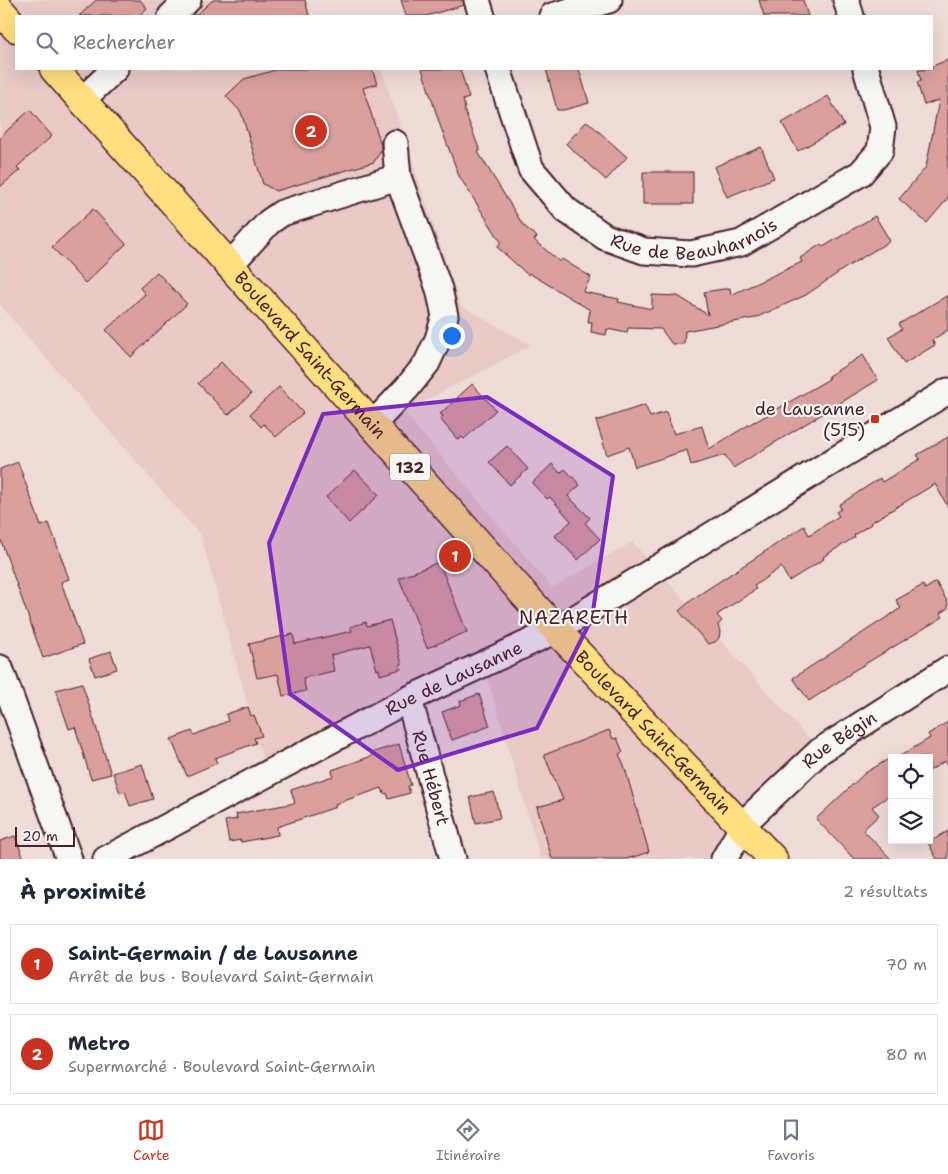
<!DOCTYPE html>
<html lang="fr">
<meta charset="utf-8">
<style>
body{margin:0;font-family:"Shantell Sans",sans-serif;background:#f6f6f7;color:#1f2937}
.controls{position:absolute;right:15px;bottom:15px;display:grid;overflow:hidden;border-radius:0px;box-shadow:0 5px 20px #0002}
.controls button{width:45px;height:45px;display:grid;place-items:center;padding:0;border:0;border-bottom:1px solid #e0e1e3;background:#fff;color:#1f2937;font:25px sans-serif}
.scale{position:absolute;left:15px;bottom:12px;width:60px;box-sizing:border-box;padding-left:5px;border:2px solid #4a1f2b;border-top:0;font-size:14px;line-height:18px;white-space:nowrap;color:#4a1f2b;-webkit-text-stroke:4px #f6f6f2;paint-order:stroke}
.you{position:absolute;left:451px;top:335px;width:18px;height:18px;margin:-12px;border:4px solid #fff;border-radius:50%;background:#1a73e8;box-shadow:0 0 0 8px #1a73e833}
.badge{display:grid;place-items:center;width:32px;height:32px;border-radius:50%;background:#c8321e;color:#fff;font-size:16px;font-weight:700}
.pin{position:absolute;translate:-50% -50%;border:2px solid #fff;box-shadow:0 1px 5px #0006}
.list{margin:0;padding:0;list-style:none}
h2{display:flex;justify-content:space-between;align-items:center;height:65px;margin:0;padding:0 20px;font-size:21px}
h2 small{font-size:16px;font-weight:400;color:#747a83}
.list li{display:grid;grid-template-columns:32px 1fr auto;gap:15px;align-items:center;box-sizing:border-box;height:80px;margin:0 10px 10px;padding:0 10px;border:1px solid #e0e1e3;border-radius:0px}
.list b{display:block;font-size:19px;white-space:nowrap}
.list p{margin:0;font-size:16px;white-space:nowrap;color:#747a83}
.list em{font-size:16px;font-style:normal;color:#747a83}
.icon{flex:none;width:28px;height:28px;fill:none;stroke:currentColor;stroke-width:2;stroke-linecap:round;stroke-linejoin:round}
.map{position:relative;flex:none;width:948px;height:859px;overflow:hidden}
.search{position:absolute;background:#fff;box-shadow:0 5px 20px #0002;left:15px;right:15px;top:15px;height:55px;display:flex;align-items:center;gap:12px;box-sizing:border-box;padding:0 18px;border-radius:0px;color:#747a83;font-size:19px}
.sheet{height:245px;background:#fff}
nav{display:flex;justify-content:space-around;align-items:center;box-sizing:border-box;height:70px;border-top:1px solid #e0e1e3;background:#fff;font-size:14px;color:#747a83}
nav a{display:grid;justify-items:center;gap:2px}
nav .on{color:#c8321e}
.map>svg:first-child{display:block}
.built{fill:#e8cac6}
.building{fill:#dba09d;stroke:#4a1f2b}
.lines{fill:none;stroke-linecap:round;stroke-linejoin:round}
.minor-casing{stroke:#4a1f2b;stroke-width:29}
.major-casing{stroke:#4a1f2b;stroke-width:31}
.minor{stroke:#f6f6f2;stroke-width:25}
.major{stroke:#ffdf80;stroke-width:28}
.marked{fill:#7b2cbf;fill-opacity:0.2;stroke:#7b2cbf;stroke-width:4;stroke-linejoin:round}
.poi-dot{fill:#c8321e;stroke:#f6f6f2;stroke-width:2}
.labels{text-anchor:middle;stroke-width:4.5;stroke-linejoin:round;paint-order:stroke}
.shield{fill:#f6f6f2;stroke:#7e6067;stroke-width:1}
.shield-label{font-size:16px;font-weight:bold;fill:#4a1f2b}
.street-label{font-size:18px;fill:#4a1f2b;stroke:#f6f6f2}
.poi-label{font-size:18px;fill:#4a1f2b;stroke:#f6f6f2;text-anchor:end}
.neighbourhood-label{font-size:19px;letter-spacing:1px;fill:#4a1f2b;stroke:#f6f6f2}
</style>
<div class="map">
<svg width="948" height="859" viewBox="0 0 948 859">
<rect width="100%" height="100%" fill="#eedcd8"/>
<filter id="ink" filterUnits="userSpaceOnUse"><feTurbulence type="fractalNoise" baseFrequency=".02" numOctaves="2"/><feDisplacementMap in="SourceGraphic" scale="10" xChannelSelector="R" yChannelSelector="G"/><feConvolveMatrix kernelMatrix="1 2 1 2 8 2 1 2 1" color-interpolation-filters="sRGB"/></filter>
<g filter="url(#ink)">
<path class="built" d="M0 0H306L311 16H16V69H381L461 306 531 345 404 412 552 588 632 542 820 751 724 859H541L480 653 265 768 201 536 0 305Z"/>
<path class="building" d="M96 0H140L147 8 139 16H79Z
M213 0H305L309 16H195Z
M401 0H463L464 5 426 16H406Z
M759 0H803L808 16H764Z
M948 60V198L927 223 899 199 926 167 939 100 924 105 917 82 921 81 918 70 932 69V66Z
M279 69H372L377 84 363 88 381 145V150L374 162 276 191 263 184 241 112 226 96 244 79Z
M422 69H460L469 98 463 100 465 108 464 109 480 151 478 152 523 225 537 237 534 240 560 262 562 259 591 277 583 292 619 299 618 302 652 309V295L678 296 708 315 704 292 730 288 731 295 802 262 800 258 821 244 823 247 875 216 890 241 848 266 806 295 755 318 685 331 684 344H672L661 329 628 328 627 333 607 329 606 335 591 332 592 322H588L590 310 529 273 528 275 497 247 501 242 459 176 440 125Z
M546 69H579L589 103 564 110H557Z
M828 96 844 125 798 151 782 123Z
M30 110 52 136 17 167 20 170 0 187V137Z
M587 121 627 157 606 180 566 144Z
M761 147 774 178 727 197 714 167Z
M643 172H693V204H643Z
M93 209 126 244 85 283 52 247Z
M157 272 187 304 131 357 106 330 145 294 140 288Z
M948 295V330L932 340 935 345 904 364 888 337 902 329 899 324Z
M863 355 878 380 733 468 725 455 691 465 687 450 635 467 629 447 607 455 596 421 645 405 650 417 666 412 674 434 702 426 709 449 755 421V422L829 379 828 376Z
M221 362 251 394 228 415 198 383Z
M472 384 496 410 464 439 462 437 458 440 440 419 443 416 440 414Z
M279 387 303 413 276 437 264 424 261 427 250 414Z
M948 437V507L935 484 870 523 871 524 854 535 855 537 823 557 824 559 789 581 781 567 754 586 756 589 717 615 722 621 718 625 720 632 719 638 715 642 708 644 679 611 694 598 804 526 809 535 839 516 836 512 841 509 839 505 880 478 882 482 920 459 917 455Z
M507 446 528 469 510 485 489 462Z
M18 462 41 526 49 523 69 579 61 582 83 644 43 658 0 538V469Z
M552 464 560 473 565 469 580 485 568 496 590 518 585 523 600 539 578 560 555 536 571 521 550 497 547 499 532 483Z
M355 470 379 495 349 523 326 497Z
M439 562 467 632 427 648 399 578Z
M936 582 948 603V608L940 613 943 617 850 673V674L809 701 793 678 901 608 896 600 923 585 925 589Z
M390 620 402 664 399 665 401 669 380 675 379 669 377 670 370 645 331 655 334 671 303 678 306 691 283 696 278 674 257 678 249 644 293 634 295 644 352 631 350 627 366 622 367 626Z
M111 651 117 669 95 676 89 659Z
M82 683 111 774 91 779 75 727 69 729 56 690Z
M479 694 490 726 452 740 442 712 461 705 460 701Z
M248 707 251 716 254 715 262 736 254 738 256 743 215 758 217 763 187 776 171 739 192 731 194 735 228 721 226 714Z
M948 722V765L945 761 929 771V758H897L930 738 928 734Z
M609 730 613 739 617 738 623 752 619 754 624 765 649 852 627 859H552L537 807 563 800 544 755Z
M399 744 411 785 408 786 410 793 389 799 387 793 384 794 382 788 335 804 336 807 277 827 278 835 241 842V840L229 842 225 821 237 819 236 814 295 803 291 790 333 776 332 770 372 756 371 753Z
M892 757V794L872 807 879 815 863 830 891 859H854L816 819 865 773Z
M142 764 153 799 130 806 125 791 120 793 113 773Z
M494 792 500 818 476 823 470 797Z
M948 831V859H937L928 843Z
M15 836 24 859H0V841Z"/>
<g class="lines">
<defs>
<g id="minor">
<path d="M477 0 482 16"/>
<path d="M846 0 851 16"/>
<path d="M171 16 188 0"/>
<path d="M552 16 609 0"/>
<path id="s1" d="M498 69 531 169 566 210 605 237 644 251 691 254 741 243 861 173 880 151 883 127 866 69"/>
<path d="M82 100 115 69"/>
<path d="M395 143 398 177"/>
<path d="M229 266 269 222 282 213 398 177 439 289 445 316 438 339 427 363 407 388 372 425"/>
<path d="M0 668 69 859"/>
<path id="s2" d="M409 699 453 859"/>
<path id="s3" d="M106 859 409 699 556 630 948 391"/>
<path id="s4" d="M724 859 746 821 820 751 948 669"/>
</g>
<g id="major">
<path d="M0 10 16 28"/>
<path id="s5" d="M54 69 556 630 773 859"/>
</g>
</defs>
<use href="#minor" class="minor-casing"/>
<use href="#major" class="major-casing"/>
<use href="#minor" class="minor"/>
<use href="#major" class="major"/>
</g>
</g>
<path class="marked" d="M487 397 613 476 592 618 537 728 398 770 290 694 269 543 323 414Z"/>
<rect class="poi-dot" x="870" y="414" width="10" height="10" rx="2.5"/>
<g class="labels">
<rect class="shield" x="390" y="453.5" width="40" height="27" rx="4"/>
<g class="shield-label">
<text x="410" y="473">132</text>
</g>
<g class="street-label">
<text dy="6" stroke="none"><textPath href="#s1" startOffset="300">Rue de Beauharnois</textPath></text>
<text dy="6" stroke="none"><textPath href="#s5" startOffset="384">Boulevard Saint-Germain</textPath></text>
<text dy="6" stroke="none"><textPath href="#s3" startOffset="392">Rue de Lausanne</textPath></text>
<text dy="6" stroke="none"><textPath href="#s5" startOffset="894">Boulevard Saint-Germain</textPath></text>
<text dy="6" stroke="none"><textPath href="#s4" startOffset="168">Rue Bégin</textPath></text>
<text dy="6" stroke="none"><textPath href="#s2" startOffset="82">Rue Hébert</textPath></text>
</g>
<g class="poi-label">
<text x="865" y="415">de Lausanne<tspan x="865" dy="21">(515)</tspan></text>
</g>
<g class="neighbourhood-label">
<text x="574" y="624">NAZARETH</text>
</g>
</g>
</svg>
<div class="controls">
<button><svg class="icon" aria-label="locate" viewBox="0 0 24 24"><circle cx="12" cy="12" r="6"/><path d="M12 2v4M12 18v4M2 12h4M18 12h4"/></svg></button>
<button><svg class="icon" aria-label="layers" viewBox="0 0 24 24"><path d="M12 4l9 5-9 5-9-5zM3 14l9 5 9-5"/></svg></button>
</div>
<div class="scale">20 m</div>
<div class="you"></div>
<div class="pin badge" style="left:455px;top:556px">1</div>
<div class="pin badge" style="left:311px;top:131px">2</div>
<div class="search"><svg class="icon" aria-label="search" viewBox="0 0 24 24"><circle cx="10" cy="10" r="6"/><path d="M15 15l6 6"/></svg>Rechercher</div>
</div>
<section class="sheet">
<h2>À proximité<small>2 résultats</small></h2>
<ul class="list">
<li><span class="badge">1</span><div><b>Saint-Germain / de Lausanne</b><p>Arrêt de bus · Boulevard Saint-Germain</p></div><em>70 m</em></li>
<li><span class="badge">2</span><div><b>Metro</b><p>Supermarché · Boulevard Saint-Germain</p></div><em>80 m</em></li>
</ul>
</section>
<nav>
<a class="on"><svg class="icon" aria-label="map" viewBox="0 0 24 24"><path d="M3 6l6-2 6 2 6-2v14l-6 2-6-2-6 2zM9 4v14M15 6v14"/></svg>Carte</a>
<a><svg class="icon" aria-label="directions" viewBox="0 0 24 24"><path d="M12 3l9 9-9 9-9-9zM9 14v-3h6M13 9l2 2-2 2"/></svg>Itinéraire</a>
<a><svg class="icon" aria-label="saved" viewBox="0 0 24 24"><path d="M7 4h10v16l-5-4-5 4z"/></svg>Favoris</a>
</nav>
